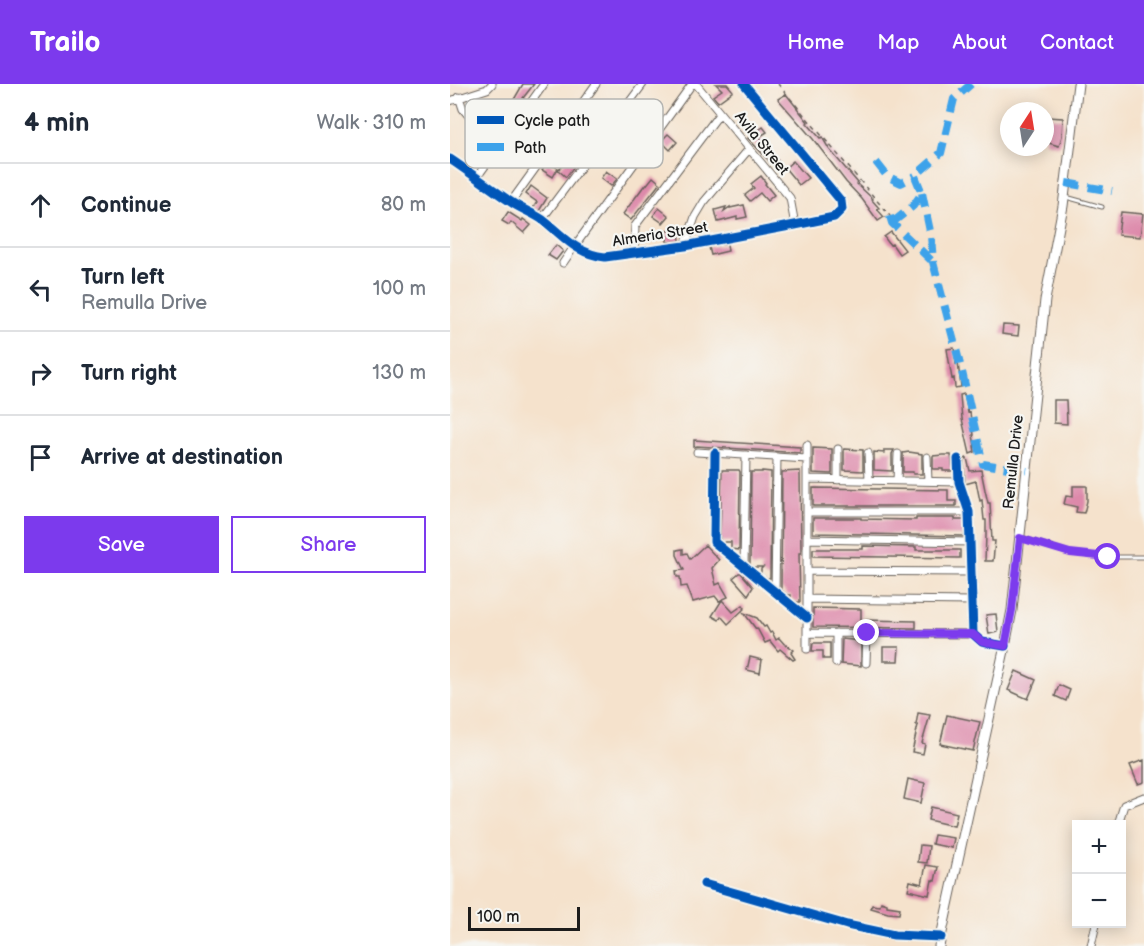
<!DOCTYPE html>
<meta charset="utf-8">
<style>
body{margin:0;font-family:"Balsamiq Sans",sans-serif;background:#f2f2f3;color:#1f2937}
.controls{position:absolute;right:18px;bottom:18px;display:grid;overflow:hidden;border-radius:0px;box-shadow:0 3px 15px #0003}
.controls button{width:54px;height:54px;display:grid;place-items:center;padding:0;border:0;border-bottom:2px solid #e0e1e3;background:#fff;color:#1f2937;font:30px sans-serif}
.compass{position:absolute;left:550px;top:18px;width:54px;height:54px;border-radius:50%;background:#fff;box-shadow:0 3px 15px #0003;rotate:12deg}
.scale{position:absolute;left:18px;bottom:15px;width:112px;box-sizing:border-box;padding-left:6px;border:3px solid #1c1c1c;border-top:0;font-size:16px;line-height:21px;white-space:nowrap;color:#1c1c1c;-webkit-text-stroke:4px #f6f6f2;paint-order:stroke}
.stop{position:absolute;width:18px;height:18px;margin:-14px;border:4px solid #7c3aed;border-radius:50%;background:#fff}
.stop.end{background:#7c3aed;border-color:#fff;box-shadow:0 2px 6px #0008}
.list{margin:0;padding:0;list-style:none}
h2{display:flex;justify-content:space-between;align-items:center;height:78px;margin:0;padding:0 24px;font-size:26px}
h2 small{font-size:20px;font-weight:400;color:#747a83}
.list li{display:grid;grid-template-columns:39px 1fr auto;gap:18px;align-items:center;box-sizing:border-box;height:84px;padding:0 24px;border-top:2px solid #e0e1e3}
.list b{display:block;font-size:22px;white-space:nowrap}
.list p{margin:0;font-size:20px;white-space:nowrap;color:#747a83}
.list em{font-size:20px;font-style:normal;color:#747a83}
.actions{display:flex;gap:12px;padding:18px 24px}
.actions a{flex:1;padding:14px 0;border:2px solid #7c3aed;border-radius:0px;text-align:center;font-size:21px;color:#7c3aed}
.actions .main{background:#7c3aed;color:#fff}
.icon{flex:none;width:33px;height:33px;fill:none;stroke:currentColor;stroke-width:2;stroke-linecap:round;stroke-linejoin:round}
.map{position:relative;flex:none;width:694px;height:862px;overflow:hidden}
header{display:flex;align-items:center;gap:36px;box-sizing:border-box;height:84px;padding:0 30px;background:#7c3aed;color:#fff}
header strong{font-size:28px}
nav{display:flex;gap:33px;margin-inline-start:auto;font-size:21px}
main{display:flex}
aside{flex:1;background:#fff}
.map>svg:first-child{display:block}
.building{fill:#dd89aa}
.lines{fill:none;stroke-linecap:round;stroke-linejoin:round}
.service-casing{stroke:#68615a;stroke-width:5}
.minor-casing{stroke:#68615a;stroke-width:9}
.secondary-casing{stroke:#68615a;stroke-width:11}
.path{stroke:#68615a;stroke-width:1.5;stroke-dasharray:4.5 4.5;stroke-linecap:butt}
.service{stroke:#fff;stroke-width:3}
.minor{stroke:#fff;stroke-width:7}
.secondary{stroke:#fff;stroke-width:9}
.quiet{stroke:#3da2ea;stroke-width:8;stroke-dasharray:15 8;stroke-linecap:butt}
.cycleway-casing{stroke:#f6f6f2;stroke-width:13}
.cycleway{stroke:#0057b8;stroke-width:9}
.route{stroke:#7c3aed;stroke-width:8}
.labels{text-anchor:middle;stroke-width:4.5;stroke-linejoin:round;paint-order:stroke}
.street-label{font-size:15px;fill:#1c1c1c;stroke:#f6f6f2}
.key{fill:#f6f6f2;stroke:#b5b5b2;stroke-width:1.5}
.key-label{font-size:16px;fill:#1c1c1c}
</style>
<header>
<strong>Trailo</strong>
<nav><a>Home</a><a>Map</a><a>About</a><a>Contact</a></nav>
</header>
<main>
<aside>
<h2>4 min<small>Walk · 310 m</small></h2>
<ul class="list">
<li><svg class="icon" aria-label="ahead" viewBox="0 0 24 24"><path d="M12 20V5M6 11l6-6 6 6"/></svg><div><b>Continue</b></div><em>80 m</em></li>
<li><svg class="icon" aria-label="left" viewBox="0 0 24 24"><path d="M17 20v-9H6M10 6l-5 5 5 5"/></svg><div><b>Turn left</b><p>Remulla Drive</p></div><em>100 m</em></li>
<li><svg class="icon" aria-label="right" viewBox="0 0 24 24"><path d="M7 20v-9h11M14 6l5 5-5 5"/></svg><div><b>Turn right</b></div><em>130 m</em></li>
<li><svg class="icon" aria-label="arrive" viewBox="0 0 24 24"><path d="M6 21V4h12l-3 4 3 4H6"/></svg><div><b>Arrive at destination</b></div></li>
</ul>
<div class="actions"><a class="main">Save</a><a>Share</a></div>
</aside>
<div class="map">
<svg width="694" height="862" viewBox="0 0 694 862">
<rect width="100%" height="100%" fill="#f6f6f2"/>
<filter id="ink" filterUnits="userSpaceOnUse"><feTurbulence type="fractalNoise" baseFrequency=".0167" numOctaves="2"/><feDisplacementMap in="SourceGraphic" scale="12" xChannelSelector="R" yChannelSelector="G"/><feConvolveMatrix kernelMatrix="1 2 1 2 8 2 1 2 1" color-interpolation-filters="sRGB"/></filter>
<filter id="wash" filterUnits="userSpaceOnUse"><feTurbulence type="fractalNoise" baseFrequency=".008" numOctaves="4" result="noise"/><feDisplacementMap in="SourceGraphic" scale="24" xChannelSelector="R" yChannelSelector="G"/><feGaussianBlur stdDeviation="1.35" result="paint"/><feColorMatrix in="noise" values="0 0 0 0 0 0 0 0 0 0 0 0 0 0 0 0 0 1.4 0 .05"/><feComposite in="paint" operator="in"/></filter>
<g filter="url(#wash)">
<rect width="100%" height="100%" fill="#f5e2cc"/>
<g id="blocks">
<path class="building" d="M73 0H84L73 14 75 16 65 31 55 24 59 18 62 19Z
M266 0H277L283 7 268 18 263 12 272 6Z
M336 10 358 38 357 39 370 54 372 53 379 65 408 99 407 100 423 115 422 116 429 124 427 125 434 133 428 137 412 115 396 98 363 55 328 15Z
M596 33 613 34 612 52 609 62 595 58Z
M313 43 317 48 309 53 316 59 314 62 329 78 327 81 322 78 321 79 298 54Z
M218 50 227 58 220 66 211 57Z
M135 52 141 57 135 65 136 66 116 93 108 86 116 77 105 66 110 60 119 70Z
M343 77 358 94 349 101 335 84Z
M97 78 108 84 103 93 92 86Z
M156 87 167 95 161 102 151 94Z
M311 92 316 99 315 100 324 111 317 117 310 109 300 117 295 111 304 104 301 100Z
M203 93 210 99 181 136 173 130 194 102 195 103Z
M81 102 97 114 89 127 83 124 87 118 76 110Z
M294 121 297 133 287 135V133L268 138 265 126 276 123 274 127 280 123V124Z
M209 124 219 132 213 139 203 132Z
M58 128 72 137 73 135 81 141 74 149 61 138 59 141 52 137Z
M671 128 693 130 690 153 668 151Z
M229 146 230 157 217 158V147Z
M441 148 455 166 449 170 442 160 440 161 434 153Z
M277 160 278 167 261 171 259 163Z
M106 161 113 167 106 176 98 171Z
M553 241 569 242 568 252 552 250Z
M504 264 506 280 508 279 511 303 505 304 504 294 502 295 497 265Z
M514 310 518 329 520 328 522 345 523 344 524 351H523L525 362H524L525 368 520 370 512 335 510 311Z
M604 316H616L617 340 604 339Z
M244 356 350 363V369L247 362 244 363Z
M363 364 382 365V390L363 389Z
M394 365 413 366V387L394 386Z
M434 366H444L442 370V387L424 386V368L434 369Z
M459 368 472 370V390H463V388H453V369Z
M493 371H501L503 387H493V385H483V372Z
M517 374 520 387 531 386 535 406 538 419H540L542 457H545L543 477H535L536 452V436H534L532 416 530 417 526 397 515 400V397L514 375Z
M272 386H289L290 388 289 466 281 465V458H272L270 455Z
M312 387 321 388 320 494H317L311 489V485L313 483H303L300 480 301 388H312Z
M350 387 351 469H349L350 518H347L341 514V511H338L331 505 332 388Z
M623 402H637V417L634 429 626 428 627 423 614 420 616 412 623 413Z
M363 404 498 406V417H506V422H363Z
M363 434H411V435L466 436V434H505V436H514V452L363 449Z
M255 461 269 476 262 484 266 501 270 499 278 513 269 517 265 512 243 518 237 502 231 503 230 493H227L226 487 234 486 227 471V466L233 465V470L237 469 240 475Z
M413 462 466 463V466H510V474L363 472V465H413Z
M289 489H291L303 503 298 511 283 494Z
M272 516 283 528 293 521 295 524 278 540 271 532 269 536 262 532Z
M363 524 411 525V536L466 537V544L363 543Z
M294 529 307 534 314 543 316 542 320 549 322 548 326 556 329 554 336 562 337 561 344 566 341 569 345 575 343 576 330 565 328 567 320 557 315 559 307 544 306 545Z
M546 530 548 548 539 550 536 531Z
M392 555 411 557V582L391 580Z
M363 559H380V575H373V567H362Z
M433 563H449L448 577H433Z
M300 573 312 576 310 589 297 586Z
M566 587 586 596 578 615 558 606Z
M609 601 620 606 616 617 605 612Z
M468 629 480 631 472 659 475 660 473 670 462 668 468 641H466Z
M497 631 530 638 523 667 490 660Z
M694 676V698L688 700 680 681Z
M458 695 475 699 471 719 454 715Z
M481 723 507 729 504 742 478 736Z
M484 751 504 754 502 764 482 760Z
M470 761 479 762 477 779 468 778Z
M476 781 488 783 485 797 482 796 479 811 458 806 460 797 472 800Z
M431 818 437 820V822L450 824 449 830 438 829 421 824 422 821 430 822Z"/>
</g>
</g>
<g filter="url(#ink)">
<use href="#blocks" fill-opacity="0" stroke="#68615a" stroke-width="1.5"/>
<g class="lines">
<defs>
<path id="service" d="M616 113 652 123
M572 454 620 469 658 473H694"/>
<path id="minor" d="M246 0 340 114 345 141
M9 13 13 25 19 32
M0 17 37 5 42 0
M0 75C21 89 40 104 61 118 71 125 83 129 93 136 114 152 126 170 155 173L235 162 345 141 384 133 392 125 391 117 294 0
M27 93 94 0
M61 118 146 0
M92 135 193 0
M235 162 245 133 254 118 299 65
M184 168 185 142 270 29
M113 179 124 163 242 0
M388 365V396
M247 368 357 375
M265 369 264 458 357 534
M418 369 419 396
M477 373 478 397
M508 375 509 398 519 428 523 550 532 558 555 562
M357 395 509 398
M447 397 448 370
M357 428H519
M357 455 520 458
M294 483 296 371
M357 487 521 488
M325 509 327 373
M357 515 522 517
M357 549 523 550
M357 565V361
M386 579V549
M416 579 417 549
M668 740 674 721 694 713
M254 800 397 841 444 851 491 853
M641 862 646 840"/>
<path id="secondary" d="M489 862 555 562 562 526 595 216 613 122 628 0"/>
</defs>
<use href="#service" class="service-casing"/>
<use href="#minor" class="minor-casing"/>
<use href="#secondary" class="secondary-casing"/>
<path class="path" d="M328 0 440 132"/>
<use href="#service" class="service"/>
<use href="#minor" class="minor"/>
<use href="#secondary" class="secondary"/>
<path class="quiet" d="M426 78 437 92 451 99 465 92
M616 99 662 107
M472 109 481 152 483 178 512 288 533 380 577 387
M440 132 442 139 483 178
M442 139 463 122 472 109 465 92 491 69 504 15 521 0"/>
<defs>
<path id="cycleway" d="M0 75C21 89 40 104 61 118 71 125 83 129 93 136 114 152 126 170 155 173L235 162 345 141 384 133 392 125 391 117 294 0
M265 369 264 458 357 534
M508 375 509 398 519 428 523 550 532 558 555 562
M254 800 397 841 444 851 491 853"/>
</defs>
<use href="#cycleway" class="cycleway-casing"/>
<use href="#cycleway" class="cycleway"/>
</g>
</g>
<g class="lines" filter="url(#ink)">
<path class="route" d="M417 549 523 550 532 558 555 562 562 526 570 454 620 469 658 473"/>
</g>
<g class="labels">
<g class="street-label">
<text transform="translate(312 59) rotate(51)" y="5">Avila Street</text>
<text transform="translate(210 150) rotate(-9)" y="5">Almeria Street</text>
<text transform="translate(563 378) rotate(-84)" y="5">Remulla Drive</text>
</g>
</g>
<rect x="15" y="15" width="198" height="69" rx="9" class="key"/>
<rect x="27" y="32" width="27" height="8" fill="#0057b8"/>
<rect x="27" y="59" width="27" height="8" fill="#3da2ea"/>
<g class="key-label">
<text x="64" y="42">Cycle path</text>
<text x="64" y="69">Path</text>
</g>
</svg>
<div class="controls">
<button>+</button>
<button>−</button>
</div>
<svg class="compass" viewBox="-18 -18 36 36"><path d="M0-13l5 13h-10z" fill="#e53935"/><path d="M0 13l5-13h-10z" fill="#747a83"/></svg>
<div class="scale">100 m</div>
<div class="stop" style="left:658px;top:473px"></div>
<div class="stop end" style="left:417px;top:549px"></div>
</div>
</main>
